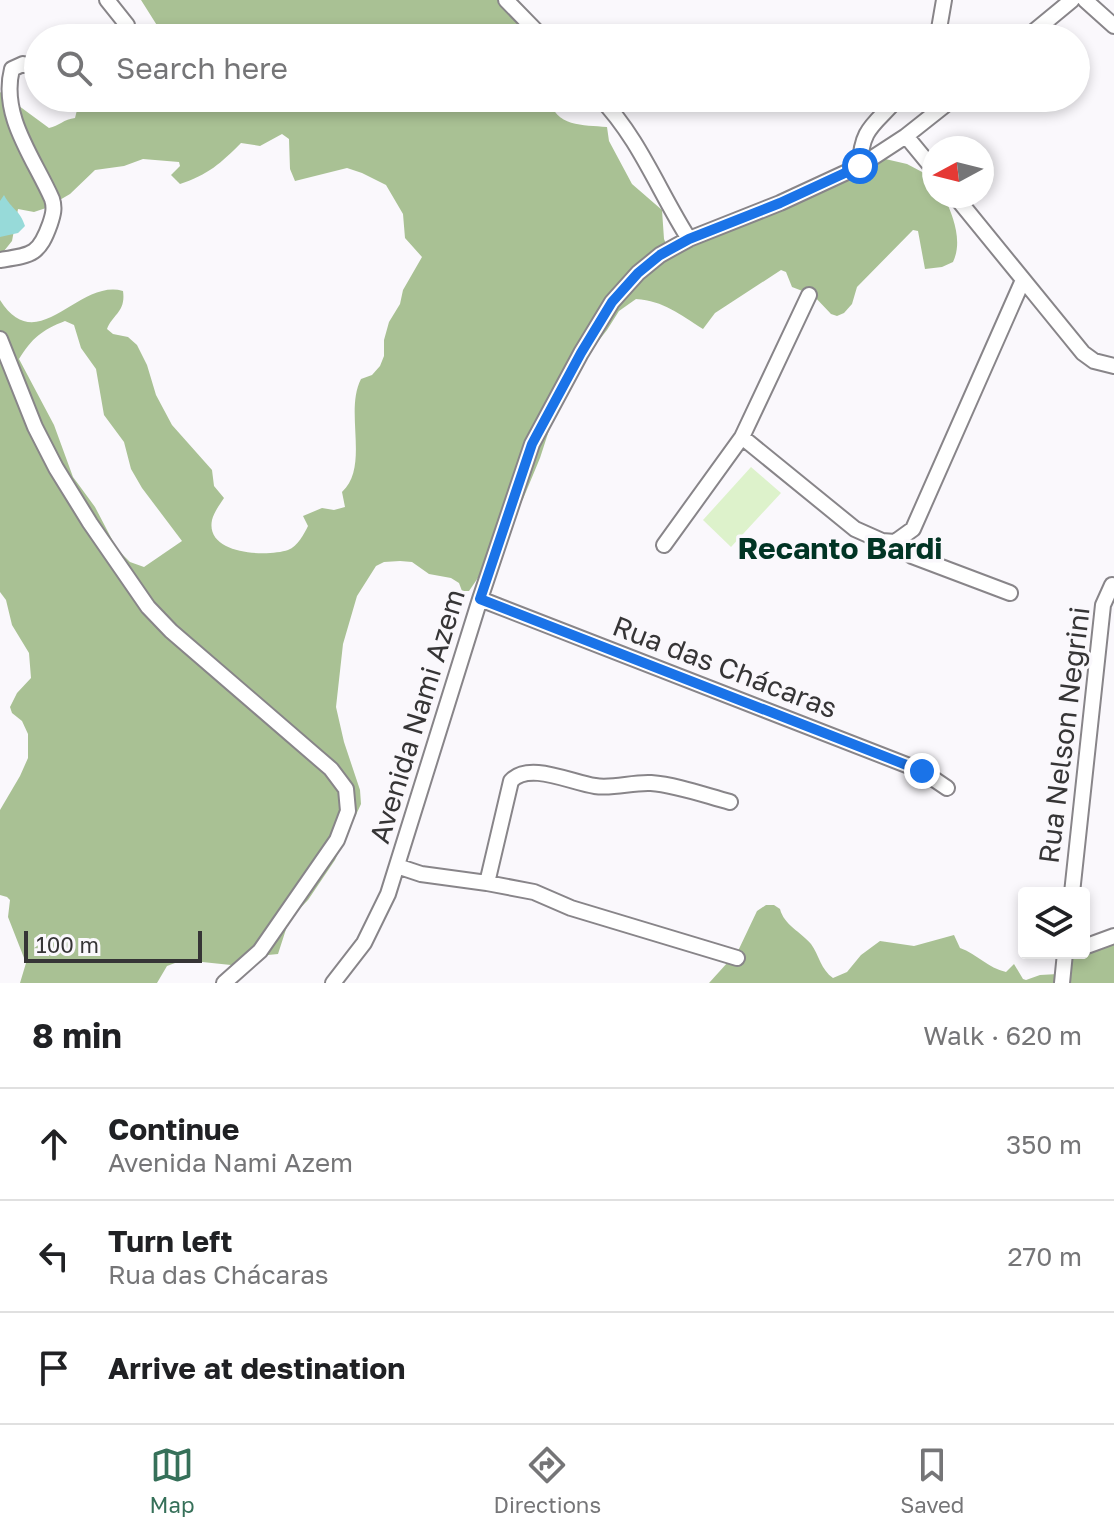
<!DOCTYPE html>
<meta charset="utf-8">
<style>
body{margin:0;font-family:"Golos Text",sans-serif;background:#f2f2f2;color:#202124}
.controls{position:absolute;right:24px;bottom:24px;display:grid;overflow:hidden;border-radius:8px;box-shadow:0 4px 12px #0003}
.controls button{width:72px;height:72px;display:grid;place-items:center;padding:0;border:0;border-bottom:2px solid #e0e0e0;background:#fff;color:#202124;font:40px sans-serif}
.compass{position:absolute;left:922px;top:136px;width:72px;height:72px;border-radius:50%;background:#fff;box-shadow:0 4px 12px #0003;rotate:263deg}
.scale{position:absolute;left:24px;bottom:20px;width:178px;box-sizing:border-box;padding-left:8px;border:4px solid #363536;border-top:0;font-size:22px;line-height:28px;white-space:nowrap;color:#363536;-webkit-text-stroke:6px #faf8fc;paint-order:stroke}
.stop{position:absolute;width:24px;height:24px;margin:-18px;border:6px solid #1a73e8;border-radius:50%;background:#fff}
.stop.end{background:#1a73e8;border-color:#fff;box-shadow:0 2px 8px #0008}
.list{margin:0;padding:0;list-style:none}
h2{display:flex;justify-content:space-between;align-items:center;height:104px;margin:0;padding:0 32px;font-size:34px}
h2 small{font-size:26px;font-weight:400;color:#757577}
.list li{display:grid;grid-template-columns:52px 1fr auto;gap:24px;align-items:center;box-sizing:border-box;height:112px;padding:0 32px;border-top:2px solid #e0e0e0}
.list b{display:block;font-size:30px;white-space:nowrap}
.list p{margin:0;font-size:26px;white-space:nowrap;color:#757577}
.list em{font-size:26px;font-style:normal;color:#757577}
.icon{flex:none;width:44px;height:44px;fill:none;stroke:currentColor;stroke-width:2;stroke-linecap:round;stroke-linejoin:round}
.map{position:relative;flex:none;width:1114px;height:983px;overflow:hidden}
.search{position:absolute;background:#fff;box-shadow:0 4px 12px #0003;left:24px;right:24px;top:24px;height:88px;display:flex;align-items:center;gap:20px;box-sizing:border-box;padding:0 28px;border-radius:44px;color:#757577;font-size:30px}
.sheet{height:440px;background:#fff}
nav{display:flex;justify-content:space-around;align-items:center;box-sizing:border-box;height:112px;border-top:2px solid #e0e0e0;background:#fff;font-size:22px;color:#757577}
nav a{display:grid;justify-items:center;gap:4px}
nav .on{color:#367059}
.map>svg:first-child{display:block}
.green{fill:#ddf2cb}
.forest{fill:#a9c194;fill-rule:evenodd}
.water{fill:#97dad9}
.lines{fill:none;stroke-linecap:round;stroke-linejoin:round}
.minor-casing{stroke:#888589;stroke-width:18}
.minor{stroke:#fff;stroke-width:14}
.route{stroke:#1a73e8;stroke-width:10}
.labels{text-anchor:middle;stroke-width:7;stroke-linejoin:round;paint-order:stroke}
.street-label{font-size:28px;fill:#363536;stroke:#faf8fc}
.neighbourhood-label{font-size:30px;font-weight:bold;fill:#013424;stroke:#faf8fc}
</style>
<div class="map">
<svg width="1114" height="983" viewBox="0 0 1114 983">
<rect width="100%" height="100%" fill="#faf8fc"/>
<path class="green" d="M751 467 781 493 731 547 703 520Z"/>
<path class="forest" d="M141 0H498L516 21 525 38H165Z
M0 92 49 128C59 126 64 119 75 118L80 98H469L468 102 478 98H549C555 127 583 125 607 127L609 141 632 184 662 210 664 239 670 253 692 247 751 220 771 215 881 158 907 164 924 173 934 183V196H944C953 216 963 241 953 262L942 267 925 269 918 231 913 230 857 287 852 304 844 313 837 316 831 314 813 295 792 287 786 272 781 270 715 313 703 329C679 314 664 301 636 299L619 311 607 330 582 362 553 418 540 458 523 499 482 572 469 591H462L459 583 451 578 429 574 412 562 400 561 384 562 376 566 357 596 343 644 336 707 344 742 360 790 361 804 335 860 308 900 289 920 278 954 258 956 231 965 183 960 167 966 157 983H20L26 963 8 917 10 900 7 897 0 895V810L20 776 28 758V734L22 721 12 713 10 707 17 693 31 678 29 653 12 625 6 600 0 592V300C38 360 78 278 123 291 126 312 113 314 107 329L113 334 128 337 137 345 147 365 156 395 172 425 212 470 214 486 224 498C220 504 214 512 212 520 205 555 267 557 288 550 298 546 304 534 308 526L303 516 322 508 334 510 345 507 342 492C370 466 344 412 361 379L372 375 380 366 384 356V340L389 322 400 304 403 290 422 257 405 238 403 214 386 185 362 173 347 168 295 181 290 169 289 139 282 134 260 146 241 143C221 163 208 175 180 184L171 175 180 166 179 162 143 159 124 166 95 170 70 194 46 208 34 212 18 209 12 241 0 256ZM65 321 74 325 81 348 96 369 104 415 124 442 131 469 142 488 182 541 144 567 130 562 117 549 95 507 73 477 54 425 19 359C32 338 42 330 65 321Z
M766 905H774L780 909C784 925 801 932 811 944 819 955 821 970 833 978L847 972 861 955 880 941 914 946 954 935 960 948C977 954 988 968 1006 972L1014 964 1023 979 1026 980 1040 975 1058 974C1066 964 1071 953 1084 953V951L1114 945V983H709L738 951 757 911Z"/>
<path class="water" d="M4 195C12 210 20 210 25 226L18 233 0 237V201Z"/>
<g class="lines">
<defs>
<path id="minor" d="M107 0 127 25 128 38
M506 0 543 38
M1085 0 1114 26
M935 38 939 29 944 0
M1026 38 1072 0
M600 98C639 138 659 192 689 239
M906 136 934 170
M860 166C861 127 875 125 898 98
M955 196 1083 353 1094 361 1114 366
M0 260C32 255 39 255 50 224 53 215 55 208 52 199 34 158 0 116 12 69L23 64 38 67
M0 339 35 427 56 468 90 523 148 607 171 631 331 769 346 789 348 811 337 840 260 951 224 983
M742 437 855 529 882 541 895 542 912 556 1010 593
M895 542 913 529 1023 280
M664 545 742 437 809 295
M480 599 922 771 947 788
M397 866 421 874 487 883 534 892 571 908 737 958
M487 883 511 781C529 761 572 783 595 786 613 789 632 782 651 783 677 785 704 795 730 802
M1072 893 1103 605 1112 585
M1084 947 1114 936
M333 983 364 943 388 894 480 599 532 444 581 353 612 302 638 273 660 255 689 239 780 203 860 166 906 136 954 98
M1062 983 1065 953"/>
</defs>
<use href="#minor" class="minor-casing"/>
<use href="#minor" class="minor"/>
</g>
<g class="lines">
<path class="route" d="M860 166 780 203 689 239 660 255 638 273 612 302 581 353 532 444 480 599 922 771"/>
</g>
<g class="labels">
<g class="street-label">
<text transform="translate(725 667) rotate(21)" y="10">Rua das Chácaras</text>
<text transform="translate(417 716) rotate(-73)" y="10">Avenida Nami Azem</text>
<text transform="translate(1064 735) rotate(-83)" y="10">Rua Nelson Negrini</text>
</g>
<g class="neighbourhood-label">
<text x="840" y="559">Recanto Bardi</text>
</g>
</g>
</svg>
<div class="controls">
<button><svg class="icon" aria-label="layers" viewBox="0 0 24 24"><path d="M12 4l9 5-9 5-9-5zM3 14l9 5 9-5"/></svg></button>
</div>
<svg class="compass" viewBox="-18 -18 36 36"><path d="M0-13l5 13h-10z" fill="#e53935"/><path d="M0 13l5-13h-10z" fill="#757577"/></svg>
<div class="scale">100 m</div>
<div class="stop" style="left:860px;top:166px"></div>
<div class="stop end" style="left:922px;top:771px"></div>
<div class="search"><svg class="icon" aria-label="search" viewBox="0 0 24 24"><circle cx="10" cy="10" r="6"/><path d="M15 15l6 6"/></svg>Search here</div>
</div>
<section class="sheet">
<h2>8 min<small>Walk · 620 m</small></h2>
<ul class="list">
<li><svg class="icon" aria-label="ahead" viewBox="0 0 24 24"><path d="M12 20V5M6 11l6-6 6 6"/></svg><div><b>Continue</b><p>Avenida Nami Azem</p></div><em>350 m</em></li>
<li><svg class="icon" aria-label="left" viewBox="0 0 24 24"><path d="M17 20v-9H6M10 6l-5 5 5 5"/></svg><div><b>Turn left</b><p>Rua das Chácaras</p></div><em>270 m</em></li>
<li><svg class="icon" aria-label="arrive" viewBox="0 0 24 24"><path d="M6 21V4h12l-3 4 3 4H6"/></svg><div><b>Arrive at destination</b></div></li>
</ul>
</section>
<nav>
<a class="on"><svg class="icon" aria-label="map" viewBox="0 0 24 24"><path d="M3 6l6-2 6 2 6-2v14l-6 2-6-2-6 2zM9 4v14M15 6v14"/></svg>Map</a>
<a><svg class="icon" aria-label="directions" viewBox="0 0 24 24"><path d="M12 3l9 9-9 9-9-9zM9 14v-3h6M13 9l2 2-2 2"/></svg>Directions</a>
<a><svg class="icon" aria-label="saved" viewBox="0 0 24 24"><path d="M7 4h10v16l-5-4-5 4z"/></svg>Saved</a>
</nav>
